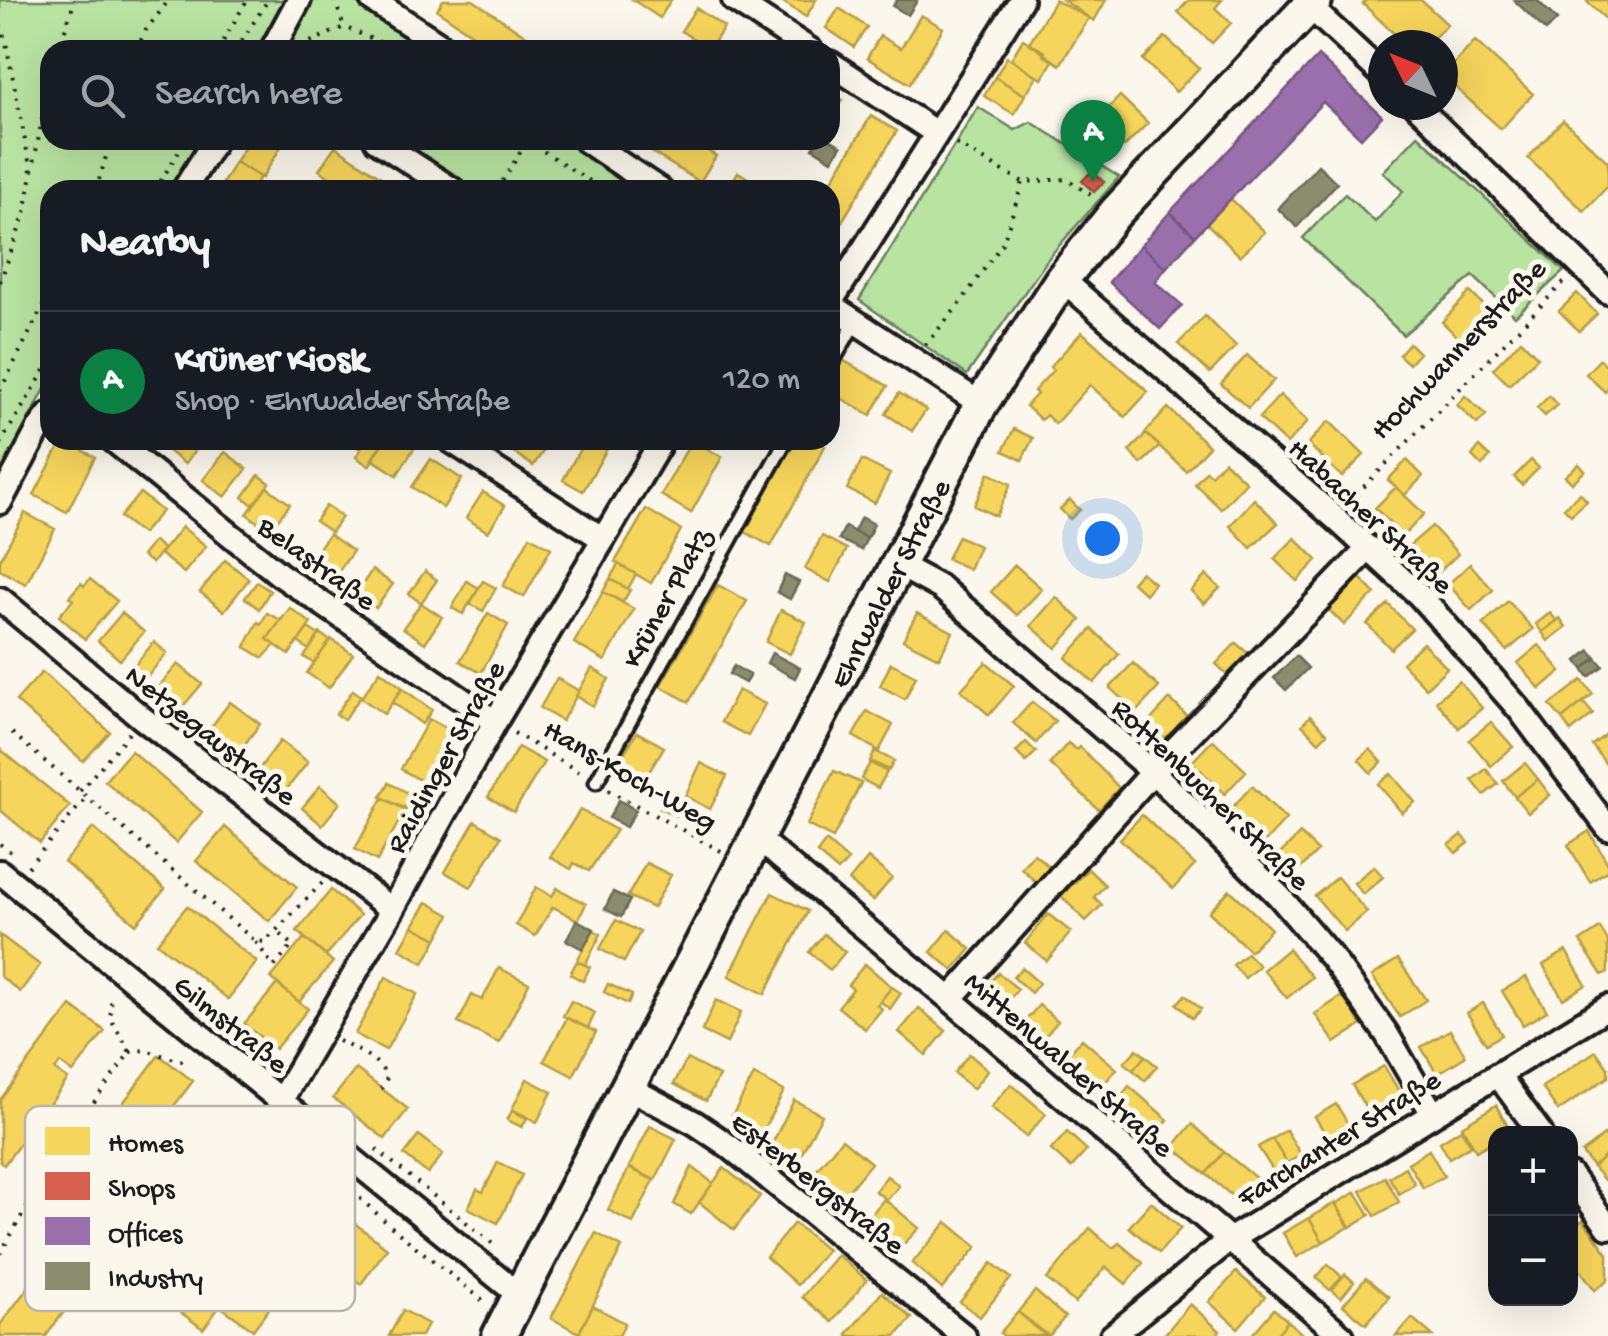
<!DOCTYPE html>
<meta charset="utf-8">
<style>
body{margin:0;font-family:"Gochi Hand",sans-serif;background:#242831;color:#f1f3f6}
.controls{position:absolute;right:30px;bottom:30px;display:grid;overflow:hidden;border-radius:20px;box-shadow:0 10px 40px #0002}
.controls button{width:90px;height:90px;display:grid;place-items:center;padding:0;border:0;border-bottom:2px solid #363941;background:#171b24;color:#f1f3f6;font:50px sans-serif}
.compass{position:absolute;left:1368px;top:30px;width:90px;height:90px;border-radius:50%;background:#171b24;box-shadow:0 10px 40px #0002;rotate:313deg}
.you{position:absolute;left:1102px;top:538px;width:35px;height:35px;margin:-25px;border:8px solid #fff;border-radius:50%;background:#1a73e8;box-shadow:0 0 0 15px #1a73e833}
.badge{display:grid;place-items:center;width:65px;height:65px;border-radius:50%;background:#0b8043;color:#fff;font-size:32px;font-weight:700}
.pin{position:absolute;translate:-50% -82px;filter:drop-shadow(0 2px 5px #0008)}
.pin::after{content:'';position:absolute;top:52px;width:35px;height:30px;background:inherit;clip-path:polygon(0 0,100% 0,50% 100%)}
.list{margin:0;padding:0;list-style:none}
h2{display:flex;justify-content:space-between;align-items:center;height:130px;margin:0;padding:0 40px;font-size:42px}
h2 small{font-size:32px;font-weight:400;color:#9ea1a6}
.list li{display:grid;grid-template-columns:65px 1fr auto;gap:30px;align-items:center;box-sizing:border-box;height:140px;padding:0 40px;border-top:2px solid #363941}
.list b{display:block;font-size:38px;white-space:nowrap}
.list p{margin:0;font-size:32px;white-space:nowrap;color:#9ea1a6}
.list em{font-size:32px;font-style:normal;color:#9ea1a6}
.icon{flex:none;width:55px;height:55px;fill:none;stroke:currentColor;stroke-width:2;stroke-linecap:round;stroke-linejoin:round}
.map{position:relative;flex:none;width:1608px;height:1336px;overflow:hidden}
.search{position:absolute;background:#171b24;box-shadow:0 10px 40px #0002;left:40px;top:40px;width:800px;height:110px;display:flex;align-items:center;gap:25px;box-sizing:border-box;padding:0 35px;border-radius:30px;color:#9ea1a6;font-size:38px}
.panel{position:absolute;background:#171b24;box-shadow:0 10px 40px #0002;left:40px;top:180px;width:800px;height:270px;border-radius:30px}
.map>svg:first-child{display:block}
.green{fill:#b8e3a1;stroke:#6a805e;stroke-width:2.5}
.homes{fill:#f6d55c;stroke:#b59e49;stroke-width:2.5}
.shops{fill:#d6604d;stroke:#9e4c3e;stroke-width:2.5}
.offices{fill:#9970ab;stroke:#745780;stroke-width:2.5}
.industry{fill:#8c8c6e;stroke:#6a6a55;stroke-width:2.5}
.lines{fill:none;stroke-linecap:round;stroke-linejoin:round}
.lane-casing{stroke:#1c1c1c;stroke-width:19}
.street-casing{stroke:#1c1c1c;stroke-width:30}
.secondary-casing{stroke:#1c1c1c;stroke-width:40}
.path{stroke:#1c1c1c;stroke-width:4;stroke-dasharray:2.5 8;stroke-linecap:butt}
.lane{stroke:#fbf7ec;stroke-width:11}
.street{stroke:#fbf7ec;stroke-width:22}
.secondary{stroke:#fbf7ec;stroke-width:32}
.labels{text-anchor:middle;stroke-width:10;stroke-linejoin:round;paint-order:stroke}
.street-label{font-size:30px;fill:#1c1c1c;stroke:#fbf7ec}
.key{fill:#fbf7ec;stroke:#b8b5ae;stroke-width:2.5}
.key-label{font-size:28px;fill:#1c1c1c}
</style>
<div class="map">
<svg width="1608" height="1336" viewBox="0 0 1608 1336">
<rect width="100%" height="100%" fill="#fbf7ec"/>
<filter id="ink" filterUnits="userSpaceOnUse"><feTurbulence type="fractalNoise" baseFrequency=".01" numOctaves="2"/><feDisplacementMap in="SourceGraphic" scale="20" xChannelSelector="R" yChannelSelector="G"/><feConvolveMatrix kernelMatrix="1 2 1 2 8 2 1 2 1" color-interpolation-filters="sRGB"/></filter>
<g filter="url(#ink)">
<path class="green" d="M0 0H289L257 50H50V140H201L169 190H50V380L0 473Z
M310 0H352L429 50H283Z
M978 107 1015 130 1031 122 1119 177 1050 256 967 375 859 300Z
M1418 135 1564 271 1515 316 1473 276 1403 335 1303 238 1345 194 1375 222 1403 191 1383 172Z
M397 140H567L643 190H474Z"/>
<path class="homes" d="M443 0H473L547 50H496L437 10Z
M633 0H671L660 18Z
M780 0H816L806 17Z
M1055 0 1089 18 1060 65 1029 43Z
M1063 0H1106L1094 21Z
M1189 0H1222L1215 8 1231 23 1212 43 1178 12Z
M1367 0H1421L1447 24 1427 45H1406L1363 4Z
M1589 0H1608V21L1587 2Z
M696 8 724 27 710 49 681 31Z
M839 8 867 27 854 47 826 28Z
M921 15 943 28 910 84 867 58 880 36 901 48Z
M1165 37 1199 68 1176 92 1143 60Z
M1023 39 1045 52 1043 55 1053 61 1042 79 1011 59Z
M1475 41 1533 94 1501 129 1443 76Z
M1007 57 1037 76 1025 95 995 77Z
M995 77 1025 95 1014 114 984 96Z
M830 92 843 100 830 120Z
M1120 96 1148 123 1124 147 1097 120Z
M871 116 897 131 830 241V190H826Z
M1563 120 1608 162V186L1584 211 1528 158Z
M249 140H285L262 178 235 162Z
M632 140H690L716 156 700 182Z
M335 146 400 190H348L319 170Z
M235 162 260 177 252 190H234L223 183Z
M738 172 767 190H727Z
M1231 199 1265 232 1240 256 1207 224Z
M1470 292 1496 317 1468 347 1442 322Z
M1577 293 1597 314 1579 331 1559 311Z
M1205 316 1236 346 1210 373 1178 344Z
M1082 332 1148 392 1125 417 1090 385 1055 424 1046 415 1041 420 1026 406 1037 394 1034 391 1053 370 1050 367Z
M1521 340 1538 357 1509 385 1493 369Z
M1409 343 1419 353 1409 364 1399 355Z
M1247 355 1274 380 1248 408 1221 384Z
M839 358 888 386 871 415 830 392V374Z
M1600 359 1608 367V389L1605 392 1586 374Z
M899 393 926 410 912 431 886 414Z
M1280 395 1308 421 1287 444 1259 418Z
M1465 396 1486 415 1477 424 1457 405Z
M1549 396 1557 405 1545 416 1537 408Z
M1168 408 1209 446 1186 471 1145 433Z
M1329 421 1364 455 1342 477 1308 444Z
M1014 429 1033 438 1022 460 1003 451Z
M1146 434 1160 446 1141 464 1129 451Z
M63 440 95 457 67 512 34 495Z
M164 440H201L202 441 185 464 160 445Z
M355 440H384L369 466 356 457 361 449 352 444Z
M384 440H404L415 447 397 475 372 459Z
M515 440H551L533 466 509 449Z
M585 440H612L583 491 563 480Z
M692 440 722 457 691 513 661 495Z
M794 440H813L825 446 771 546 745 532Z
M1479 447 1490 457 1482 466 1472 456Z
M225 452 247 469 225 497 203 480Z
M431 459 462 479 443 508 412 487Z
M862 460 890 474 875 503 847 489Z
M1407 460 1423 476 1405 495 1388 480Z
M1531 460 1539 468 1522 485 1514 477Z
M1224 461 1246 482 1221 509 1195 484 1206 471 1211 475Z
M1579 464 1585 471 1572 483 1565 476Z
M989 473 1011 484 996 516 974 506Z
M259 475 270 483 253 505 243 497Z
M267 487 290 504 269 531 247 514Z
M1396 487 1424 514 1403 536 1375 508Z
M483 492 505 506 488 532 466 518Z
M140 493 162 511 142 534 120 517Z
M1580 493 1587 501 1571 515 1564 508Z
M1254 499 1278 523 1251 548 1230 526Z
M1070 500 1080 510 1070 519 1060 509Z
M326 506 342 517 331 532 315 521Z
M646 509 681 530 651 583 615 562Z
M25 513 55 529 26 584 0 570V560Z
M1432 526 1458 554 1437 574 1410 545Z
M182 527 206 546 184 573 160 554Z
M329 534 353 551 334 578 310 561Z
M530 536 551 548 524 597 503 586Z
M822 536 847 549 830 582 805 569Z
M958 536 979 546 969 569 947 559Z
M1295 538 1317 560 1297 581 1274 559Z
M154 541 163 549 152 563 142 556Z
M225 560 249 579 224 611 200 592Z
M618 564 636 574 628 589 610 579Z
M1470 564 1493 590 1471 610 1448 584Z
M1015 565 1042 589 1017 615 991 592Z
M372 570 393 584 376 608 356 594Z
M425 571 437 580 421 603 409 594Z
M1141 572 1154 583 1145 594 1132 582Z
M1206 575 1220 588 1204 604 1191 591Z
M1359 577 1375 593 1344 625 1328 609Z
M90 579 117 601 85 639 59 616 73 600 69 597 81 583 84 586Z
M610 579 630 590 623 602 603 592Z
M467 581 479 588 463 614 452 608Z
M483 581 496 588 483 611 470 604Z
M257 582 270 591 259 609 245 598Z
M718 585 747 601 689 702 660 686Z
M603 592 634 609 605 661 574 643Z
M1056 597 1081 620 1056 648 1031 626Z
M1508 601 1533 629 1507 651 1483 624Z
M421 603 442 617 425 643 403 628Z
M1388 604 1412 629 1391 649 1367 624Z
M290 608 311 623 289 655 267 639Z
M781 610 806 622 790 654 766 642Z
M122 613 144 632 120 660 98 641Z
M267 613 281 620 267 639 275 645 263 658 245 647 258 622 261 624Z
M488 613 508 625 481 673 460 661Z
M917 613 953 632 939 658 903 640Z
M1550 613 1557 621 1542 632 1536 624Z
M1560 618 1566 627 1548 641 1542 632Z
M308 628 319 635 309 650 298 642Z
M1092 629 1119 654 1094 683 1066 658Z
M320 633 330 641 314 663 304 657Z
M331 639 353 654 329 688 307 673Z
M154 642 167 653 141 684 128 673Z
M1236 643 1250 655 1230 677 1216 664Z
M1423 643 1447 668 1426 688 1402 663Z
M1539 645 1561 671 1540 689 1518 663Z
M986 662 1014 686 989 715 961 690Z
M891 663 916 676 905 699 880 686Z
M1133 663 1159 687 1136 712 1110 688Z
M178 664 202 684 179 711 155 691Z
M592 668 609 679 593 706 576 696Z
M380 671 403 688 384 714 361 698Z
M42 672 110 732 83 761 16 701Z
M557 678 579 691 562 721 540 708Z
M1582 680 1593 694 1562 719 1550 705Z
M1459 681 1482 708 1459 728 1436 701Z
M402 688 432 710 422 724 392 702Z
M353 690 361 696 344 720 336 714Z
M738 690 765 704 748 736 721 722Z
M1170 699 1187 716 1165 739 1148 723Z
M230 702 260 724 235 757 205 735Z
M1032 702 1055 721 1036 743 1013 723Z
M1583 702 1593 714 1571 732 1562 719Z
M867 711 893 725 879 751 853 736Z
M1310 716 1327 733 1319 742 1302 725Z
M429 719 451 731 423 782 401 769Z
M1491 722 1513 747 1491 766 1469 740Z
M637 732 664 747 640 787 613 771Z
M1608 733V767L1592 745Z
M1213 740 1246 771 1225 794 1192 762Z
M280 741 308 762 283 794 256 773Z
M1026 742 1036 752 1026 762 1016 752Z
M1068 743 1077 750 1080 747 1119 788 1099 810 1050 764Z
M518 747 544 762 514 812 488 797Z
M0 749 70 806 40 843 0 810Z
M1370 749 1382 762 1371 773 1359 760Z
M131 751 202 812 176 843 105 781Z
M875 751 894 761 889 770 870 761Z
M701 763 727 776 710 809 685 796Z
M870 763 887 772 878 788 861 779Z
M1525 763 1538 779 1515 797 1503 781Z
M1486 769 1498 784 1484 795 1472 780Z
M834 771 861 783 833 838 807 825Z
M1391 774 1415 802 1402 813 1378 784Z
M1538 779 1550 795 1528 813 1515 797Z
M389 783 412 795 404 809 381 797Z
M320 786 340 803 322 825 302 808Z
M1252 786 1286 819 1265 842 1231 809Z
M383 798 406 809 377 861 355 849Z
M665 798 681 805 676 816 660 808Z
M580 810 616 830 589 871 574 863 571 869 550 857Z
M1142 815 1195 865 1173 889 1120 839Z
M475 821 501 837 471 887 445 872Z
M225 827 297 887 269 921 196 861Z
M93 828 165 889 136 924 64 862Z
M1589 831 1608 864V870L1590 882 1568 845Z
M1300 834 1318 851 1297 872 1279 855Z
M1462 835 1469 843 1456 853 1449 845Z
M826 841 848 860 838 871 817 853Z
M1034 854 1052 869 1038 884 1021 868Z
M868 858 892 878 873 901 849 881Z
M646 863 671 875 653 908 628 896Z
M1374 866 1383 877 1363 894 1354 883Z
M1088 869 1105 885 1094 897 1102 905 1086 921 1061 896Z
M1337 877 1367 912 1345 931 1315 896Z
M536 887 552 896 557 888 586 904 578 920 553 907 535 936 516 925Z
M331 890 360 915 326 956 297 931Z
M1230 890 1271 929 1250 951 1209 912Z
M772 893 808 911 765 994 729 976Z
M427 902 450 915 437 939 413 926Z
M187 906 257 962 228 999 157 943Z
M1048 914 1071 932 1047 961 1025 943Z
M616 920 640 932 624 962 600 949Z
M413 926 437 939 424 963 400 949Z
M1600 928 1608 941V972L1602 975 1580 941Z
M593 930 601 934 585 965 577 961Z
M949 930 971 949 953 970 931 952Z
M824 934 845 952 830 970 809 952Z
M0 935 40 965 20 992 0 976Z
M304 938 333 962 299 1002 271 978Z
M1288 949 1312 977 1287 998 1263 970Z
M1566 951 1586 985 1563 999 1543 965Z
M1247 953 1259 966 1245 978 1233 965Z
M1398 959 1426 1000 1400 1017 1372 976Z
M577 961 590 967 583 981 570 974Z
M865 964 892 987 877 1005 882 1009 865 1029 838 1007 853 989 848 985Z
M499 968 529 983 499 1043 458 1023 472 995 482 1000Z
M1022 968 1039 983 1031 993 1013 977Z
M998 973 1018 989 1001 1009 981 992Z
M386 977 417 994 386 1050 355 1034Z
M1526 977 1547 1011 1523 1025 1502 991Z
M277 984 308 1009 275 1049 244 1024Z
M608 984 632 995 628 1004 604 992Z
M892 987 901 993 890 1009 880 1001Z
M1185 995 1201 1009 1192 1018 1177 1004Z
M1342 996 1362 1025 1335 1043 1315 1014Z
M716 1000 741 1012 727 1043 702 1031Z
M571 1001 595 1013 588 1028 563 1016Z
M1483 1003 1502 1035 1486 1044 1467 1013Z
M1039 1005 1058 1021 1040 1042 1021 1026Z
M71 1006 105 1031 73 1073 60 1063 55 1070 68 1079 4 1165 0 1162V1100Z
M919 1008 946 1031 926 1055 899 1032Z
M567 1018 596 1032 573 1076 544 1061Z
M1450 1030 1466 1056 1437 1074 1421 1047Z
M1082 1039 1117 1069 1097 1091 1062 1062Z
M1137 1049 1145 1056 1133 1070 1124 1063Z
M1596 1051 1608 1068V1077L1558 1111 1542 1087Z
M969 1054 988 1070 973 1089 954 1073Z
M159 1055 193 1081 105 1196 72 1171Z
M1145 1056 1157 1066 1145 1081 1133 1070Z
M687 1059 719 1076 706 1101 674 1084Z
M1384 1066 1402 1096 1370 1115 1352 1085Z
M356 1069 408 1109 385 1139 333 1098Z
M754 1075 784 1091 762 1132 732 1116Z
M527 1079 552 1092 537 1122 512 1109Z
M1011 1084 1046 1114 1026 1137 991 1107Z
M1129 1086 1168 1120 1152 1139 1114 1105Z
M794 1100 822 1115 799 1158 772 1144Z
M1336 1104 1349 1125 1328 1138 1315 1117Z
M1496 1105 1512 1134H1496V1153L1490 1143 1476 1151 1462 1126Z
M512 1111 527 1118 522 1127 507 1120Z
M1192 1124 1224 1152 1206 1174 1173 1147Z
M650 1126 676 1139 655 1180 629 1167Z
M1461 1129 1471 1145 1449 1158 1440 1142Z
M1286 1130 1301 1155 1287 1163 1272 1139Z
M1067 1132 1087 1150 1071 1168 1051 1150Z
M419 1135 443 1154 428 1174 404 1155Z
M1604 1135 1608 1139V1154L1593 1167 1582 1153Z
M842 1139 871 1163 839 1202 810 1177Z
M1272 1139 1287 1163 1274 1172 1258 1147Z
M1429 1150 1444 1176 1423 1188 1408 1163Z
M1224 1152 1257 1179 1238 1201 1206 1174Z
M1608 1154V1176L1604 1180 1593 1167Z
M498 1162 522 1175 498 1223 468 1208 477 1189 483 1192Z
M692 1167 713 1183 691 1214 674 1204Z
M1405 1167 1415 1184 1399 1194 1389 1177Z
M629 1168 654 1180 633 1223 608 1210Z
M724 1168 760 1196 734 1230 699 1202Z
M887 1176 899 1186 887 1200 875 1191Z
M1385 1177 1399 1202 1375 1216 1361 1191Z
M1356 1192 1370 1215 1350 1227 1336 1204Z
M884 1199 919 1228 899 1249 866 1221Z
M1151 1202 1181 1228 1159 1253 1129 1227Z
M1335 1203 1349 1227 1323 1242 1309 1218Z
M332 1206 387 1248 361 1284 314 1249 320 1241 311 1235Z
M287 1217 320 1241 253 1330 220 1306 203 1329 140 1282 167 1247 229 1294Z
M1309 1218 1323 1242 1297 1257 1283 1233Z
M1583 1220 1608 1254V1280L1595 1290 1570 1256V1229Z
M947 1222 977 1247 942 1289 912 1263Z
M794 1223 827 1250 797 1285 766 1257Z
M73 1227 108 1252 46 1336H0V1325Z
M1090 1228 1113 1248 1119 1243 1143 1263 1126 1284 1106 1267 1075 1303 1047 1279Z
M596 1233 622 1247 579 1333 551 1318Z
M837 1255 867 1280 832 1322 802 1297Z
M992 1263 1011 1278 980 1317 960 1302Z
M1328 1264 1342 1277 1330 1290 1316 1278Z
M1236 1272 1265 1297 1238 1328 1209 1302Z
M1345 1274 1354 1282 1341 1298 1332 1290Z
M1366 1278 1389 1297 1366 1324 1343 1305Z
M1035 1291 1065 1317 1049 1336 1018 1312Z
M882 1292 912 1318 896 1336H849L847 1334Z
M1190 1304 1220 1331 1216 1336 1164 1335Z
M593 1306 625 1323 619 1336H585L579 1333Z
M1274 1309 1288 1321 1275 1336H1251Z
M403 1310 428 1324 421 1336H389Z
M1018 1312 1046 1336H1004L1000 1333Z
M1412 1318 1433 1336H1396Z
M1288 1321 1301 1333 1298 1336H1275Z"/>
<path class="shops" d="M1092 171 1104 182 1094 192 1082 181Z"/>
<path class="offices" d="M1318 56 1382 116 1361 138 1323 102 1195 236 1170 212Z
M1170 212 1195 236 1166 268 1141 245Z
M1141 245 1166 268 1155 282 1182 305 1160 329 1109 282Z"/>
<path class="industry" d="M897 0H915L917 1 908 15 893 6Z
M1514 0H1537L1557 20 1546 31Z
M830 139 841 146 832 160 813 148 818 140Z
M1318 165 1337 183 1297 227 1278 209Z
M861 517 874 524 867 538 854 532Z
M845 527 867 538 861 550 839 539Z
M785 575 799 582 790 599 777 592Z
M1590 650 1596 658 1583 669 1577 661Z
M772 653 800 668 795 678 767 663Z
M1296 656 1308 668 1286 690 1274 678Z
M1596 658 1603 666 1589 677 1583 669Z
M734 666 750 675 745 683 729 674Z
M619 800 636 810 626 827 609 818Z
M613 892 630 900 621 917 605 909Z
M577 920 594 929 583 949 566 940Z"/>
<g class="lines">
<defs>
<path id="lane" d="M830 366 856 321
M596 782 786 440"/>
<path id="street" d="M372 0 448 50
M734 0 810 50
M1309 6 1383 75
M272 50 299 0
M830 63 936 133
M1416 105 1608 292
M376 140 453 190
M585 140 660 190
M184 190 215 140
M1062 279 1334 517 1420 596 1519 709 1608 828
M830 303 1021 0
M830 305 981 404
M113 440 279 574 495 722
M450 440 603 539
M0 502 40 427 50 414
M897 564 941 588 1153 772 1279 896 1332 958 1386 1033 1433 1114
M0 599 142 718 392 910
M755 842 769 848 950 999 1342 1336
M0 872 519 1295
M950 999 1153 772 1369 548
M1498 1075 1541 1134
M629 1088 695 1123 729 1146 964 1336
M280 1102 392 910 495 722 662 440
M1570 1175 1608 1227
M1112 1336 1229 1240 1608 1007"/>
<g id="secondary">
<path id="s1" d="M499 1336 981 404 1062 279 1116 212 1315 0"/>
</g>
</defs>
<use href="#lane" class="lane-casing"/>
<use href="#street" class="street-casing"/>
<use href="#secondary" class="secondary-casing"/>
<path class="path" d="M335 0 344 27
M0 25 6 43 31 171
M58 50 75 0
M136 50 146 30 169 0
M218 50 247 0
M236 50 268 0
M304 50 310 42 344 27 398 50
M526 140 604 190
M956 144 1023 182 1067 179 1095 198
M96 190 111 140
M155 190 186 140
M497 190 526 143
M0 282 25 213 50 74
M925 345 959 305 1003 242 1023 182
M0 391 50 292
M0 444 50 362
M1349 502 1566 280
M12 733 255 941 265 942 322 883
M514 733 583 774
M608 790 723 852
M80 791 129 733
M0 844 12 853
M28 867 86 798
M256 942 274 967 293 945 277 931
M338 1041C358 1051 378 1057 387 1078L381 1089
M130 1052 145 1050 181 1061 188 1054
M376 1149 493 1244
M313 1156 395 1230 481 1299 485 1308
M226 1173 231 1183 220 1197 209 1194 193 1220 221 1265 234 1263 313 1157
M0 1254 58 1152 130 1052 111 1019 110 1004 117 996"/>
<use href="#lane" class="lane"/>
<use href="#street" class="street"/>
<use href="#secondary" class="secondary"/>
</g>
</g>
<g class="labels">
<g class="street-label">
<text transform="translate(1457 348) rotate(-46)" y="10">Hochwannerstraße</text>
<text transform="translate(1372 515) rotate(43)" y="10">Habacher Straße</text>
<text transform="translate(318 562) rotate(36)" y="10">Belastraße</text>
<text dy="10" stroke="none"><textPath href="#s1" startOffset="848">Ehrwalder Straße</textPath></text>
<text transform="translate(665 597) rotate(-61)" y="10">Krüner Platz</text>
<text transform="translate(212 734) rotate(38)" y="10">Netzegaustraße</text>
<text transform="translate(444 756) rotate(-61)" y="10">Raidinger Straße</text>
<text transform="translate(631 774) rotate(30)" y="10">Hans-Koch-Weg</text>
<text transform="translate(1212 793) rotate(44)" y="10">Rottenbucher Straße</text>
<text transform="translate(232 1023) rotate(39)" y="10">Gilmstraße</text>
<text transform="translate(1070 1063) rotate(41)" y="10">Mittenwalder Straße</text>
<text transform="translate(1338 1137) rotate(-32)" y="10">Farchanter Straße</text>
<text transform="translate(819 1182) rotate(38)" y="10">Esterbergstraße</text>
</g>
</g>
<rect x="25" y="1106" width="330" height="205" rx="15" class="key"/>
<rect x="45" y="1127" width="45" height="28" fill="#f6d55c"/>
<rect x="45" y="1172" width="45" height="28" fill="#d6604d"/>
<rect x="45" y="1217" width="45" height="28" fill="#9970ab"/>
<rect x="45" y="1262" width="45" height="28" fill="#8c8c6e"/>
<g class="key-label">
<text x="108" y="1151">Homes</text>
<text x="108" y="1196">Shops</text>
<text x="108" y="1241">Offices</text>
<text x="108" y="1286">Industry</text>
</g>
</svg>
<div class="controls">
<button>+</button>
<button>−</button>
</div>
<svg class="compass" viewBox="-18 -18 36 36"><path d="M0-13l5 13h-10z" fill="#e53935"/><path d="M0 13l5-13h-10z" fill="#9ea1a6"/></svg>
<div class="you"></div>
<div class="pin badge" style="left:1093px;top:182px">A</div>
<div class="search"><svg class="icon" aria-label="search" viewBox="0 0 24 24"><circle cx="10" cy="10" r="6"/><path d="M15 15l6 6"/></svg>Search here</div>
<section class="panel">
<h2>Nearby<small></small></h2>
<ul class="list">
<li><span class="badge">A</span><div><b>Krüner Kiosk</b><p>Shop · Ehrwalder Straße</p></div><em>120 m</em></li>
</ul>
</section>
</div>
